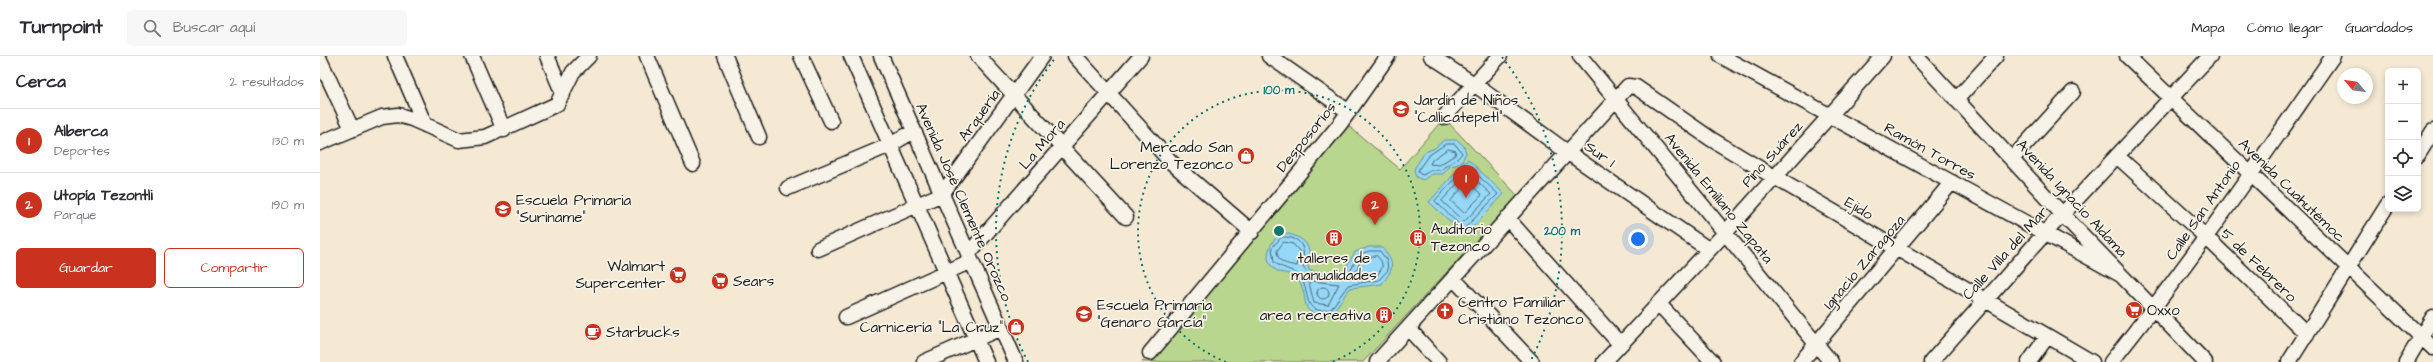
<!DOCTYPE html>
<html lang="es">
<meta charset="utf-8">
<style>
body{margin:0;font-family:"Architects Daughter",sans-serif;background:#f7f7f7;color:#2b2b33}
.controls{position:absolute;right:12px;top:12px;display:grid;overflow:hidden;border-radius:6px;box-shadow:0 2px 6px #0003}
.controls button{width:36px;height:36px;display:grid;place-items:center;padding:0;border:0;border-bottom:1px solid #e1e1e2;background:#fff;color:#2b2b33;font:20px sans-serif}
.compass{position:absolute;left:2017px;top:12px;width:36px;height:36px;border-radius:50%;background:#fff;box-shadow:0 2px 6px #0003;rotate:299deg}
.you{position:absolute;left:1318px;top:183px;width:14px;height:14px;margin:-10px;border:3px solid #fff;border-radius:50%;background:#1a73e8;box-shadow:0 0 0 6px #1a73e833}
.badge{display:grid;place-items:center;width:26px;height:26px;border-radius:50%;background:#c8321e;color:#fff;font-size:13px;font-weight:700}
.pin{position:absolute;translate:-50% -33px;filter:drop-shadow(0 1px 2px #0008)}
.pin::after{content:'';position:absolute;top:21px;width:14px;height:12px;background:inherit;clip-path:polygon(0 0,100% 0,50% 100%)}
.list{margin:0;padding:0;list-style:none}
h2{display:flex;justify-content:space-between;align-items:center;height:52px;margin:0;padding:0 16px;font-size:17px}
h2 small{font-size:13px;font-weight:400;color:#7c7c81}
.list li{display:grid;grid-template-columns:26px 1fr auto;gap:12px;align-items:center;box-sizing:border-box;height:64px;padding:0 16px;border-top:1px solid #e1e1e2}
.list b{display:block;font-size:15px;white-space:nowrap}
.list p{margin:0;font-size:13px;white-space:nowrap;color:#7c7c81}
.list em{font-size:13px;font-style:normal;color:#7c7c81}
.actions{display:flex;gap:8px;padding:12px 16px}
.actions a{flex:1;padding:9px 0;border:1px solid #c8321e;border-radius:6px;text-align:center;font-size:14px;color:#c8321e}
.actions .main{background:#c8321e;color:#fff}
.icon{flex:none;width:22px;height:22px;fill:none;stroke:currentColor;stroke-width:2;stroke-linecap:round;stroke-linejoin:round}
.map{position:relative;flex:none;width:2113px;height:306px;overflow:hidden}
header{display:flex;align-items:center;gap:24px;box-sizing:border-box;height:56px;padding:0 20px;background:#fff;border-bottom:1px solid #e1e1e2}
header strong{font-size:19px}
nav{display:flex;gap:22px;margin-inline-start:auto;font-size:14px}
.search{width:280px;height:36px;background:#f7f7f7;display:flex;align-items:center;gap:10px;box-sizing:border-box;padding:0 14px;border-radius:6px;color:#7c7c81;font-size:15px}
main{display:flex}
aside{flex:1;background:#fff}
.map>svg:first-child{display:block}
.green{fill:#b9d68e;stroke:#6a7955}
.water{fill:#95d8f7;stroke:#658d9f}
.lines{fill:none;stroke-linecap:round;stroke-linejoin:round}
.shore{stroke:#4c6774;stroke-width:1}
.minor-casing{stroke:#1c1c1c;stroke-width:17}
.minor{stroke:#f7f3e8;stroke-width:14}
.ring{fill:none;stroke:#0f766e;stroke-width:2;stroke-dasharray:2 4}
.labels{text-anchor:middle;stroke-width:3.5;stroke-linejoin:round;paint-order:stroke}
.poi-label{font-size:15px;fill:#1c1c1c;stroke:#f7f3e8;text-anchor:start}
.street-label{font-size:15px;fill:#1c1c1c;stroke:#f7f3e8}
.centre{fill:#0f766e;stroke:#f7f3e8;stroke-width:2}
.ring-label{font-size:12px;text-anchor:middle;font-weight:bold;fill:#0f766e;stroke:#f7f3e8;stroke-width:3.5;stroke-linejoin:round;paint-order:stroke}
</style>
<header>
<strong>Turnpoint</strong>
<div class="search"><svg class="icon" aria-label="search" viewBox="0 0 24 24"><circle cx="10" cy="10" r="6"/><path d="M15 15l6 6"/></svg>Buscar aquí</div>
<nav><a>Mapa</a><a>Cómo llegar</a><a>Guardados</a></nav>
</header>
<main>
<aside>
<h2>Cerca<small>2 resultados</small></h2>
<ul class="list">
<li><span class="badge">1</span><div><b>Alberca</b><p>Deportes</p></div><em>130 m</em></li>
<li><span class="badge">2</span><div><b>Utopía Tezontli</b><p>Parque</p></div><em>190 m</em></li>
</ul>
<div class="actions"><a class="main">Guardar</a><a>Compartir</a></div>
</aside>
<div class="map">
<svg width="2113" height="306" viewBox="0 0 2113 306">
<rect width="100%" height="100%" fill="#f5e9d3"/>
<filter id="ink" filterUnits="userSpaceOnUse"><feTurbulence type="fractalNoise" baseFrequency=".025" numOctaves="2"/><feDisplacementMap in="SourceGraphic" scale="8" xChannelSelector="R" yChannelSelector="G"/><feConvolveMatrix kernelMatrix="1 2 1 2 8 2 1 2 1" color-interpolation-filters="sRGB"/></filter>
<g filter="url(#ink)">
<path class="green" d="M1124 62 1198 140 1043 306H822L1025 67 1080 113Z"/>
<path class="water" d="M1124 84H1137L1144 90 1146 97 1141 107 1129 111 1123 118H1112L1103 124 1096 121 1094 113 1105 96 1115 92Z
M1148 103 1184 138 1145 179 1109 146Z
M962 177C974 178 991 184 989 200 988 206 986 209 990 215L1022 218 1035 196 1049 191H1061C1075 207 1075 211 1062 228L1030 232 1012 257C974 264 992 239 977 223 971 217 967 218 960 216 940 208 948 186 962 177Z"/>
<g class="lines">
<path class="shore" d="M1126 88H1135L1142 97C1137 105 1128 107 1121 114H1111L1103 119 1100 118 1098 114 1108 100Z
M1128 93 1136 95 1135 99 1119 109 1110 108 1112 104Z
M1148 110 1178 138 1144 173 1115 145Z
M1148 117 1171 138 1144 166 1122 145Z
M1148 126 1162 139 1144 157 1131 145Z
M962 181C986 181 984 195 983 211L989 219 1024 222 1031 214 1038 199 1049 195H1060L1067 205 1068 214 1059 224 1028 229 1011 253C980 261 992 233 979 220 971 212 962 213 954 206L952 192Z
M964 186 973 188 980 196 977 210C967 208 957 207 957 195Z
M1057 200C1064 207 1064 211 1057 219L1034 221 1041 202Z
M991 225 1019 228 1008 249 994 247 989 227Z
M997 237a6 6 0 1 1 12 0a6 6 0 1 1-12 0Z"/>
<defs>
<path id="minor" d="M75 0 105 69
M152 0 184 74
M227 0 243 38
M327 0 373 108
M405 0 439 81
M481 0 511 65
M531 0 666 306
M561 0 696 306
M658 0 806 161
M755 0 851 106 932 176
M949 0 1029 56
M1111 0 1154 28 1247 96 1388 193
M1260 0 1511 306
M1401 0 1801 219
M1596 0 1743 159 1885 306
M1807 0 2113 292
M0 4 32 73
M1636 44 1676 0
M1124 61 1180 0
M0 87 62 61 78 59 92 63 139 84 165 81 237 48 253 16 269 0
M2098 99 2113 75
M1797 100 1886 181 1987 278
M1692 103 1753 36
M468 132 570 89 594 75
M1187 162 1300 288
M498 193 622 138 722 0
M648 198 821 0
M1133 222 1212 306
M1338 247 1393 306
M526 261 651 205
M1088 272 1119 306
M830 297 1020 68 1068 0
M604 306 681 272
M1057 306 1308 30 1316 31 1391 83 1454 121 1772 306
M1284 306 1405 177 1563 0
M1481 306 1632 126
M1611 306 1725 177 1890 0
M1709 306 1727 281
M1791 306C1870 208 1941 103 2013 0
M1969 306 2068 148
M2086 306 2113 261"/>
</defs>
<use href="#minor" class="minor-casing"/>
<use href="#minor" class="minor"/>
</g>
</g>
<g class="ring">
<path d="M906 306A141 141 0 1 1 1012 306"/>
<path d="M708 306A283 283 0 0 1 736 1M1182 1A283 283 0 0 1 1210 306"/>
</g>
<defs>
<symbol id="school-disc" viewBox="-11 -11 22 22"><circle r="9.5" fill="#c8321e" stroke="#f7f3e8"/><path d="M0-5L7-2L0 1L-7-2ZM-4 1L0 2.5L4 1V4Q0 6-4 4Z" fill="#fff"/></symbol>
<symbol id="shop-disc" viewBox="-11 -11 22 22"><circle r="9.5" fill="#c8321e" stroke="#f7f3e8"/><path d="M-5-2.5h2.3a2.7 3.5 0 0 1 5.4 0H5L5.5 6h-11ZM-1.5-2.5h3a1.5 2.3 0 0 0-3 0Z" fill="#fff"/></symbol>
<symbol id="building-disc" viewBox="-11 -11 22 22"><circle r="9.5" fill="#c8321e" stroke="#f7f3e8"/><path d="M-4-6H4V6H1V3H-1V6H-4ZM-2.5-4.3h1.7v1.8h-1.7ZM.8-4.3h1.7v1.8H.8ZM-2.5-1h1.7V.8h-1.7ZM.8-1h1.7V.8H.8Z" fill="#fff"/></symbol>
<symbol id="supermarket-disc" viewBox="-11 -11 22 22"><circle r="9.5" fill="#c8321e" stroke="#f7f3e8"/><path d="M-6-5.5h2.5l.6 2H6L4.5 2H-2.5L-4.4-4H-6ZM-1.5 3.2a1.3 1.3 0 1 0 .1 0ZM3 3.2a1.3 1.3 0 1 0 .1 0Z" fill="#fff"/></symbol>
<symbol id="church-disc" viewBox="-11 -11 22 22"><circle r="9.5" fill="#c8321e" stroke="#f7f3e8"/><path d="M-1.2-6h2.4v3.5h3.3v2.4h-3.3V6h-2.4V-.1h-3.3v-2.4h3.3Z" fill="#fff"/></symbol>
<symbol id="cafe-disc" viewBox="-11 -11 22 22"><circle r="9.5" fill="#c8321e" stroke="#f7f3e8"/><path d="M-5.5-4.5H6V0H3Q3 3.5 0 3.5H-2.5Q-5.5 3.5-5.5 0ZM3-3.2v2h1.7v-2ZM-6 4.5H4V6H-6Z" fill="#fff"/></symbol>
</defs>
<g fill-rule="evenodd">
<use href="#school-disc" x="1071" y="43" width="20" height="20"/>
<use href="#shop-disc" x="916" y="90" width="20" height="20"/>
<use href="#school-disc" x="173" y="143" width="20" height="20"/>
<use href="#building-disc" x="1004" y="172" width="20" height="20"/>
<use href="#building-disc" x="1088" y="172" width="20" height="20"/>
<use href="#supermarket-disc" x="348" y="209" width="20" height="20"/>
<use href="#supermarket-disc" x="390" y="215" width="20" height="20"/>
<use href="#supermarket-disc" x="1804" y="244" width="20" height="20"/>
<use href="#church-disc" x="1115" y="245" width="20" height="20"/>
<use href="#school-disc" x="754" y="248" width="20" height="20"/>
<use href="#building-disc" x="1054" y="249" width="20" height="20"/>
<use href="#shop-disc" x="686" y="261" width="20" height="20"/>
<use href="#cafe-disc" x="263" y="266" width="20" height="20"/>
</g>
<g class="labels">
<g class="poi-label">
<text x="1094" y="49">Jardín de Niños<tspan x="1094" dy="17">"Callicatepetl"</tspan></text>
<text x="913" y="96" text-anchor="end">Mercado San<tspan x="913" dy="17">Lorenzo Tezonco</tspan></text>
<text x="196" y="149">Escuela Primaria<tspan x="196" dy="17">"Suriname"</tspan></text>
<text x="1111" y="178">Auditorio<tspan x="1111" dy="17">Tezonco</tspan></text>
<text x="1014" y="207" text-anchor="middle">talleres de<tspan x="1014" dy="17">manualidades</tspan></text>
<text x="345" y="215" text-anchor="end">Walmart<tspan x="345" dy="17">Supercenter</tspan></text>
<text x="413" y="230">Sears</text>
<text x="1138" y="251">Centro Familiar<tspan x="1138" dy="17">Cristiano Tezonco</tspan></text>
<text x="777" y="254">Escuela Primaria<tspan x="777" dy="17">"Genaro García"</tspan></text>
<text x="1827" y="259">Oxxo</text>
<text x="1051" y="264" text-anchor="end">area recreativa</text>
<text x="683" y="276" text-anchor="end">Carnicería "La Cruz"</text>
<text x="286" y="281">Starbucks</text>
</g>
<g class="street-label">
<text transform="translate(659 59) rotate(-54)" y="5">Arquería</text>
<text transform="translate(986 81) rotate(-51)" y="5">Desposorios</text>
<text transform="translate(722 88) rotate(-49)" y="5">La Mora</text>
<text transform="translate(1610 95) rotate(29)" y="5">Ramón Torres</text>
<text transform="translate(1280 98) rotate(35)" y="5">Sur 1</text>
<text transform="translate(1452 98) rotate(-48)" y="5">Pino Suárez</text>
<text transform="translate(1972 134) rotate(44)" y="5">Avenida Cuahutémoc</text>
<text transform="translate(1399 142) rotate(51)" y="5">Avenida Emiliano Zapata</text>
<text transform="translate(1752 142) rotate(47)" y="5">Avenida Ignacio Aldama</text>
<text transform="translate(644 146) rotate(66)" y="5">Avenida José Clemente Orozco</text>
<text transform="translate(1539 152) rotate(31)" y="5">Ejido</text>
<text transform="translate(1883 154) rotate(-55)" y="5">Calle San Antonio</text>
<text transform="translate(1685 197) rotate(-48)" y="5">Calle Villa del Mar</text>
<text transform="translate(1544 206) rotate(-50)" y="5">Ignacio Zaragoza</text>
<text transform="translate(1939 209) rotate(44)" y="5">5 de Febrero</text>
</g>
</g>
<circle cx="959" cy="175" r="6" class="centre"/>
<g class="ring-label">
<text x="959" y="38">100 m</text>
<text x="1242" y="179">200 m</text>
</g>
</svg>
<div class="controls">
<button>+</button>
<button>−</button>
<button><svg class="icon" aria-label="locate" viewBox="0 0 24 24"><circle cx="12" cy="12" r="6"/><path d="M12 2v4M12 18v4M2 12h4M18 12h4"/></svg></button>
<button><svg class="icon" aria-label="layers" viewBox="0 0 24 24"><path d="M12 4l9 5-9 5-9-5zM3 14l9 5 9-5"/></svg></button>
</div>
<svg class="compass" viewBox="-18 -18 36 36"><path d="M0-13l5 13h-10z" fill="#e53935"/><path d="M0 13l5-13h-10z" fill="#7c7c81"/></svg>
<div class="you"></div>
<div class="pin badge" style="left:1146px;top:142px">1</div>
<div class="pin badge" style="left:1055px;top:169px">2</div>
</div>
</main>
